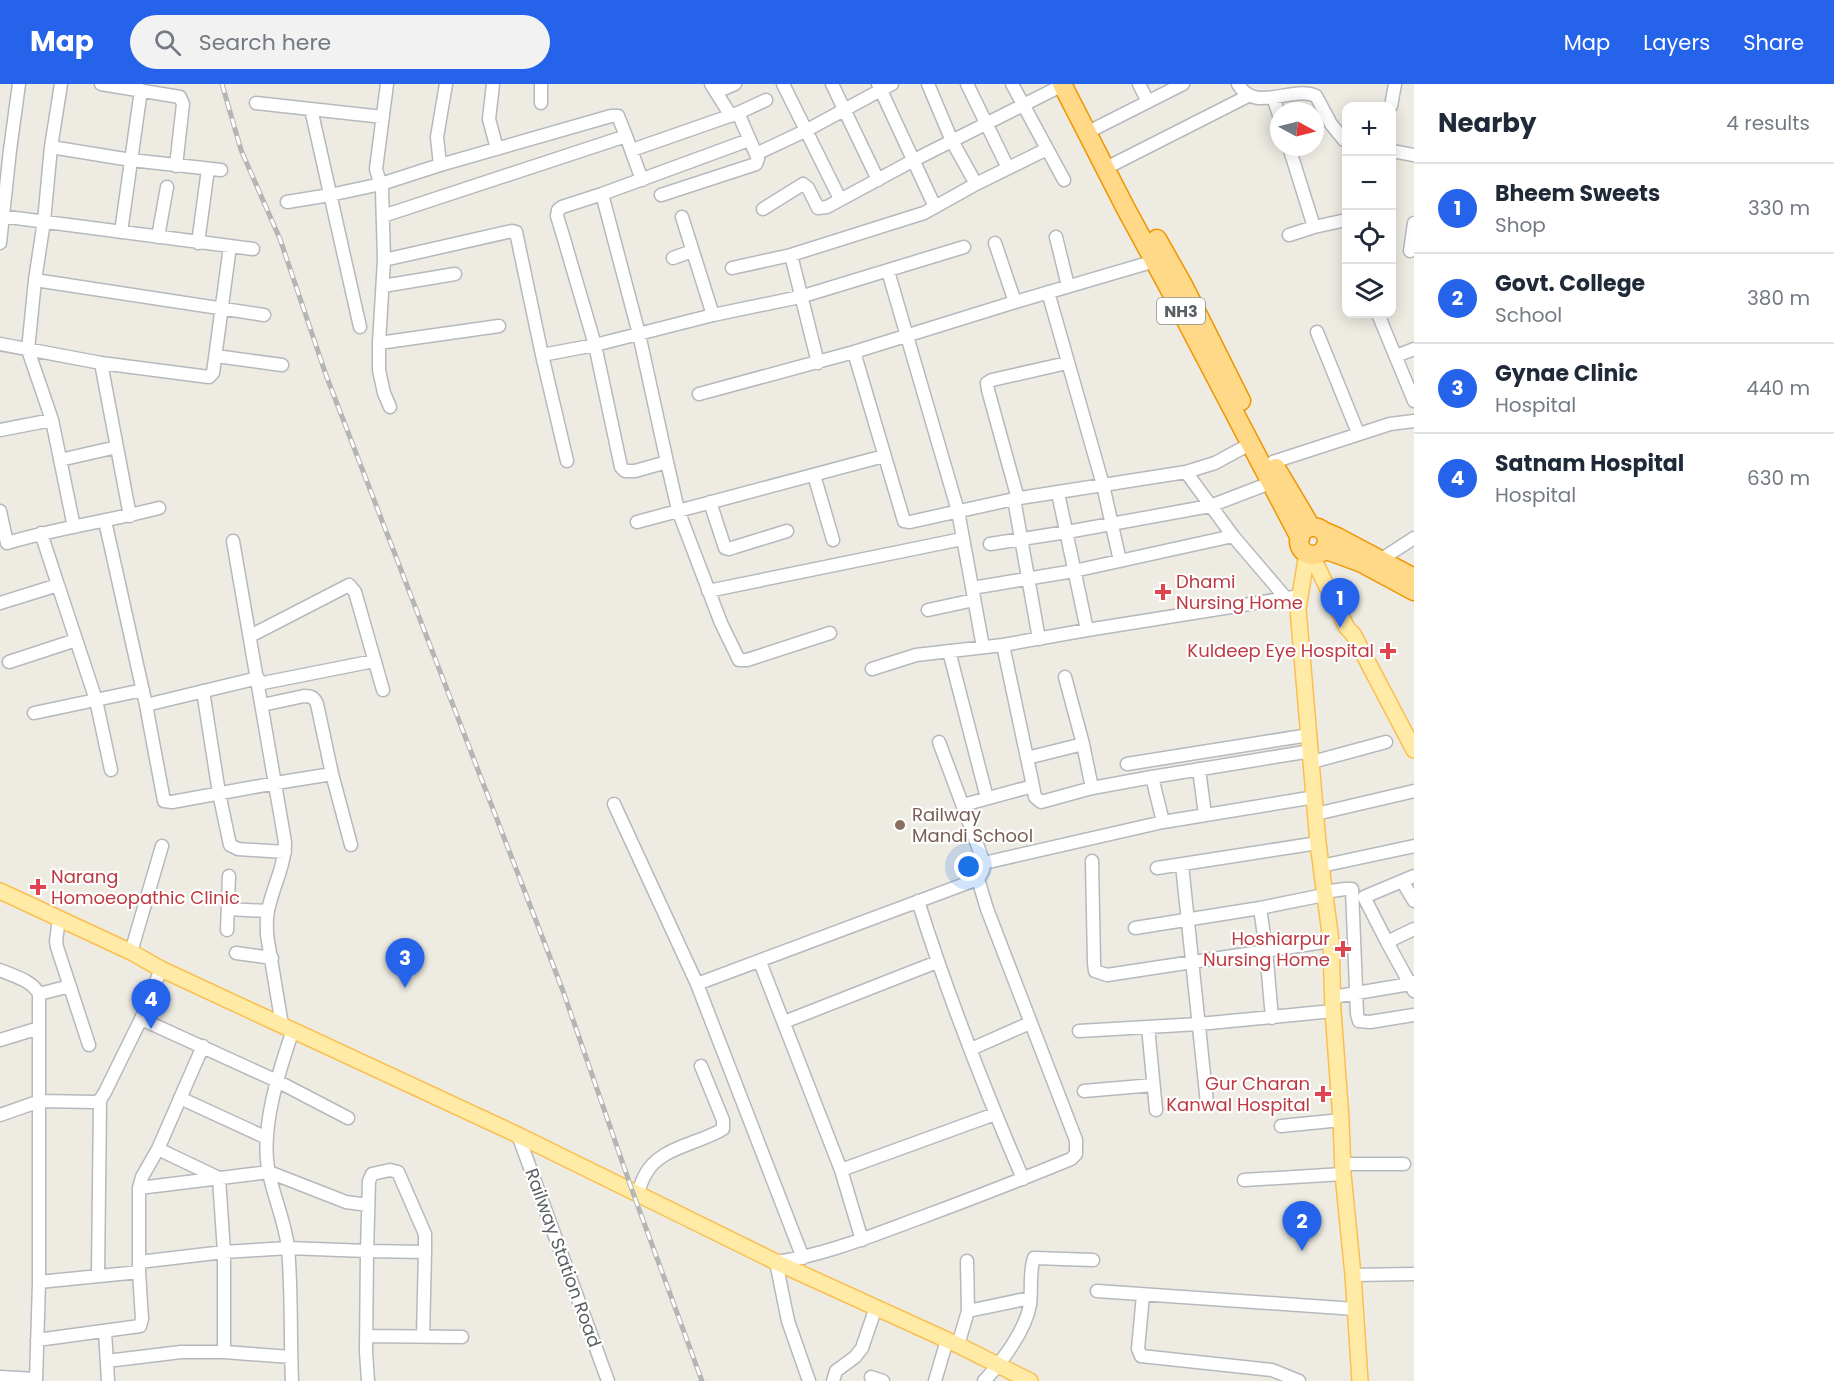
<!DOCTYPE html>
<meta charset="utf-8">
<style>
body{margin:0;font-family:Poppins,sans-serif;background:#f2f2f3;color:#1f2937}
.controls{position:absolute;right:18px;top:18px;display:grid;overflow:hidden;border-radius:12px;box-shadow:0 3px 15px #0003}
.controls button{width:54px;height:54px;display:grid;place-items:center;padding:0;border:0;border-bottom:2px solid #e0e1e3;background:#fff;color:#1f2937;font:30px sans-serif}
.compass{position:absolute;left:1270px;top:18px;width:54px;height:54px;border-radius:50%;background:#fff;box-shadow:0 3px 15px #0003;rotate:97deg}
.you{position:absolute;left:969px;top:783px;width:21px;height:21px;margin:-15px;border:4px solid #fff;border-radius:50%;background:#1a73e8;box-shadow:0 0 0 9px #1a73e833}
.badge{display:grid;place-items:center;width:39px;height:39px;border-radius:50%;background:#2563eb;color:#fff;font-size:20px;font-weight:700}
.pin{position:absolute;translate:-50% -50px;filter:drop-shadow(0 2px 3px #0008)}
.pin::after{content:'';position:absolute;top:32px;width:21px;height:18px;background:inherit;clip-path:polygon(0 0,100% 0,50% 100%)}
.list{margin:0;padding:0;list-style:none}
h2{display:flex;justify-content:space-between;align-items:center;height:78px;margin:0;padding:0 24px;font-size:26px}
h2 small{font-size:20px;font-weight:400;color:#747a83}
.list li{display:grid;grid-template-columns:39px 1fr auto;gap:18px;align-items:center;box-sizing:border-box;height:90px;padding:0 24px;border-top:2px solid #e0e1e3}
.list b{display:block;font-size:22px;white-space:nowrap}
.list p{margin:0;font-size:20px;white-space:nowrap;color:#747a83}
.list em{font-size:20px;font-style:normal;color:#747a83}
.icon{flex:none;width:33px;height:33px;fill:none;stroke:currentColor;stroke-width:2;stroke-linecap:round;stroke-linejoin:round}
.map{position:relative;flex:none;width:1414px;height:1297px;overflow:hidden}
header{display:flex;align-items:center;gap:36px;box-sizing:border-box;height:84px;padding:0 30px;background:#2563eb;color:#fff}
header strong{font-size:28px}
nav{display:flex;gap:33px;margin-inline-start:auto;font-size:21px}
.search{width:420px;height:54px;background:#f2f2f3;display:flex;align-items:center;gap:15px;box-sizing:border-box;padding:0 21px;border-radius:33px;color:#747a83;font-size:22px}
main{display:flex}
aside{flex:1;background:#fff}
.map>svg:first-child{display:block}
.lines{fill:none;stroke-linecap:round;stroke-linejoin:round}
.minor-casing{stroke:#b5b9be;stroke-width:15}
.major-casing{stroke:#fbbf4f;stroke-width:18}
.highway-casing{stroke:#f09600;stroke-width:21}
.minor{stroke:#fff;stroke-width:12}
.major{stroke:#ffeba6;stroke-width:15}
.highway{stroke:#ffd988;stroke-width:18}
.rail-casing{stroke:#b4b5b5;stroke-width:5}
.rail{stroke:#fff;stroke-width:3;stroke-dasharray:9;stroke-linecap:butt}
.health-dot{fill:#e0444e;stroke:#fff;stroke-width:2}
.education-dot{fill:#8d6e63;stroke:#fff;stroke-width:2}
.labels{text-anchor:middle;stroke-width:4.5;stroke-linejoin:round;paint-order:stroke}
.shield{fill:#fff;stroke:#8c8f92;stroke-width:1.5}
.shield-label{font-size:16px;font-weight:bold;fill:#5a5f64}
.health-label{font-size:18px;fill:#be3a42;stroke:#fff;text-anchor:end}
.education-label{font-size:18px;fill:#785e54;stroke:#fff;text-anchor:start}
.street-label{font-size:18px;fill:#5a5f64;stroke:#fff}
</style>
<header>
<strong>Map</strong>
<div class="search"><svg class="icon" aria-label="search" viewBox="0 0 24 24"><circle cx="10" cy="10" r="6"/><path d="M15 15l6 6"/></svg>Search here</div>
<nav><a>Map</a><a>Layers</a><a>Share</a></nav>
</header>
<main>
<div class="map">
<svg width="1414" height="1297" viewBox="0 0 1414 1297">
<rect width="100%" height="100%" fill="#eeebe2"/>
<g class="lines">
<defs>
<path id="minor" d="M61 0 51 63 44 137 35 196 28 266 52 336 74 443
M101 0 180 13 183 20 176 82
M387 0 376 85 382 106 384 176 379 259V286L384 309 390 323
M493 0 489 35 497 65
M541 0V19
M711 0 731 32
M783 0 840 115
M832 0 878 96
M878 0 935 123
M928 0 952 57 976 100
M967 0 1008 84
M1012 0 1064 96
M1139 0 1148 18
M1238 0C1255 30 1291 1 1316 12L1331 40 1344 56 1346 57
M716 8 735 0
M1273 13 1279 31
M256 19 383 33
M1391 22 1395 0
M311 25 360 243
M1096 44 1183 0
M51 63 131 76 221 86
M1289 63 1314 143
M632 66 738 29 766 16
M1392 67 1414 71
M756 70 807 46 892 0
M440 81 437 53 446 0
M1106 84 1248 12
M602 110 639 250 667 378 635 387H625L621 383 595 261 564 155 557 132 558 126 562 123 602 110 749 56
M661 111 756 80 758 75 756 70 738 29
M287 118 330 111 381 100 440 81 611 32H618L626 52
M763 125 803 100 808 104 818 124 827 123 914 76 1063 1
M0 132 253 165
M383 132 626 52 642 96
M682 133 713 231
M121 148 141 6
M1289 151 1314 143 1346 136
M158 153 167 103
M1056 153 1068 202
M0 159 10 66 19 0
M198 159 208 85
M995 159 1015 218
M1410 167 1414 139
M791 171 818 279
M673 174 692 167
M384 176 512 147 516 148 542 271 567 377
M732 184 791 171 924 129 976 100 1047 65
M888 187 958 427 983 563
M35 196 264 231
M383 202 455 190
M1048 208 1103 401 1120 477
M1378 230 1414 317
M1317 248 1358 349
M379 259 499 242
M0 260 101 279 209 293 213 289 230 162
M854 268 904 437 910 438 1014 415 1186 388 1215 379 1250 360
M542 271 595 261 713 231 800 213 964 163
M216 272 282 281
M1396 272 1414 265
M101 279 130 432
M699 310 854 268 1015 218 1155 177
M0 346 52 336
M60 376 117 363
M667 378 678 426 721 539 739 576H747L830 549
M1273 378 1390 340 1414 337
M1186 388 1233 452 1285 513
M814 391 833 456
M1058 409 1087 546
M1014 415 1039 555
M1018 415 988 306 987 299 992 296 1067 279
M710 418 725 464 729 465 735 463 787 447
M0 427 7 459C57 444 109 437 159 424
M105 437 146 621 164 717 172 718 276 699 332 690
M637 438 884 372
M233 457 285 758C285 783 272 804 268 827 266 835 267 843 267 851L282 941
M990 460 1067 448 1210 422 1270 399
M1380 476 1414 454
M58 501 96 616 111 686
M972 504 1074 487 1233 452
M708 507 962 455
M0 519 58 501 41 449
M928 526 974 516
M250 552 349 501 355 508 383 606
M1003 561 1033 702 1035 713 1041 718 1092 704 1152 693 1311 667
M949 567 987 714
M9 578 76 556
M872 585 916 571 1003 561 1087 546 1300 512
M1065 593 1083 660 1092 704
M258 600 374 577
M203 607 219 709 230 761 238 765 285 768
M146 621 258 594
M262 621 304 612C311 612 314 613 317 620L332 690 351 761
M34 629 143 606
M1027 674 1083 660
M1312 678 1386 658
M1127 680 1309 651
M1199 685 1205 731
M1152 693 1163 738
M614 720 697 900
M963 721 1033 702
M1316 730 1414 707
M1092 777 1094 879 1095 887 1107 891 1331 857
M984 779 1163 738 1315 713
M1182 781 1207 1019
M1321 782 1414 762
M1157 784 1318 759
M1402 797 1414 817
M1324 808 1345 805H1352L1357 930 1359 937 1370 938 1414 931
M918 817C948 912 984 1004 1023 1095
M1260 824 1266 866 1272 934
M228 825 268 827
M59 835 56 857 57 863 89 961
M1135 844 1260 824 1324 811
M1414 845 1387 858 1410 900 1414 898
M227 846 229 792
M1387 858 1364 813 1414 792
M131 868 162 762
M236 869 272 874
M760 878 841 1086 862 1156
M0 886C13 892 32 896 39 910V1198L36 1297
M39 910 70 902
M1333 913 1410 900 1414 907
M141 935 277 997 348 1034
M784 938 937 878
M1148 943 1156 1026
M1079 947 1199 940 1333 927
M0 956 39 944
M971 965 1030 939
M1084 1007 1153 1001
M180 1014 267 1054
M0 1031 40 1017 95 1018 100 1016 105 1008 141 935 161 885
M1281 1042 1341 1036
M518 1051 608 1297
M158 1065 219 1094 224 1168V1268
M1343 1080H1404
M841 1086 995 1030
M1244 1096 1343 1090
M139 1104 142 1093 158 1065 203 962
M638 1109C640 1103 642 1096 645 1091 659 1063 699 1060 723 1045V1036L701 982
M803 1174 697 900 978 795
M139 1178 224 1168 288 1164 367 1167 366 1268 368 1297
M1353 1191 1414 1190
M98 1192 100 1016
M39 1198 139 1188
M1097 1207 1355 1225
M1143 1211 1138 1265 1141 1272 1272 1286 1299 1297
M968 1227 1030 1214
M105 1247 108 1297
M366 1252 462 1253
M423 1253 425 1168V1150L398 1088 390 1086 372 1090 369 1097 367 1167 425 1168
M37 1256 140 1242 142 1235 139 1188V1104L269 1088 346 1118 368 1121
M958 1261 968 1227 967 1177
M107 1277 181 1268H224L291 1273
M0 1293 36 1295
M871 1293 883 1297
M292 1297C290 1253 292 1208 288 1164 285 1137 273 1112 268 1084 261 1042 279 987 293 946
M809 1297 788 1237 776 1178C825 1171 871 1152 917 1135 968 1116 1020 1096 1071 1075L1076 1070V1056L987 825 978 795 983 786 984 779 939 658
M833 1297 836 1287 855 1273 862 1264 876 1223
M935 1297 947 1256
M984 1297C1002 1278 1025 1247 1030 1221 1032 1206 1029 1188 1034 1174L1093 1176"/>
<path id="major" d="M1307 469 1298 525 1318 759 1331 857 1333 927 1341 1036 1343 1090 1353 1191 1360 1297
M1311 470 1347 544 1353 550 1414 666
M0 807 131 868 161 885 518 1051 776 1178 958 1261 1030 1297"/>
<path id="highway" d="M1062 0 1126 125 1169 204 1300 454
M1157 155 1183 201 1241 317
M1276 384 1311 443
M1299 457a14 14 0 1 1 28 0a14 14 0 1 1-28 0Z
M1323 447 1337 453 1414 494
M1324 465 1362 479 1414 507"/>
</defs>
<use href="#minor" class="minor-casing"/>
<use href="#major" class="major-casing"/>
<use href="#highway" class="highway-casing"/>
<use href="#minor" class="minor"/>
<use href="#major" class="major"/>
<use href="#highway" class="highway"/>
<defs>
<path id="rail" d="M222 0 241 66 280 155 326 291 563 907 632 1106 702 1297"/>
</defs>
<use href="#rail" class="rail-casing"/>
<use href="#rail" class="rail"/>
</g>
<g class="health-dot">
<path d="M1160 499h6v6h6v6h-6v6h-6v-6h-6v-6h6z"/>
<path d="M1385 558h6v6h6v6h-6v6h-6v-6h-6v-6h6z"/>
<path d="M35 794h6v6h6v6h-6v6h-6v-6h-6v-6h6z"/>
<path d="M1340 856h6v6h6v6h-6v6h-6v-6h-6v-6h6z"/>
<path d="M1320 1001h6v6h6v6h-6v6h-6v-6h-6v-6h6z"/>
</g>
<circle class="education-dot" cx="900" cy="741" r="6"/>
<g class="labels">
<rect class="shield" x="1157" y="214" width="48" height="26" rx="4.5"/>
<g class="shield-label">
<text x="1181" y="233">NH3</text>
</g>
<g class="health-label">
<text x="1176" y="504" text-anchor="start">Dhami<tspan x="1176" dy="21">Nursing Home</tspan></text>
<text x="1374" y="573">Kuldeep Eye Hospital</text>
<text x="51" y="799" text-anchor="start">Narang<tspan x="51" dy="21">Homoeopathic Clinic</tspan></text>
<text x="1330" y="861">Hoshiarpur<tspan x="1330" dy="21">Nursing Home</tspan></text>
<text x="1310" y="1006">Gur Charan<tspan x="1310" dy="21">Kanwal Hospital</tspan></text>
</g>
<g class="education-label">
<text x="912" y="737">Railway<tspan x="912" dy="21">Mandi School</tspan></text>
</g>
<g class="street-label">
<text transform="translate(563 1174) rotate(70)" y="6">Railway Station Road</text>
</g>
</g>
</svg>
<div class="controls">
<button>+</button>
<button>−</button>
<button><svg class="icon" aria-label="locate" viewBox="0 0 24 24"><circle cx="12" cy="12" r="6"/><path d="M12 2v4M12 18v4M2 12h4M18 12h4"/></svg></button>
<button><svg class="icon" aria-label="layers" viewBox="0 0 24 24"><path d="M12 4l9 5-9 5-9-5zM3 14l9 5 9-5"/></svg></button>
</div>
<svg class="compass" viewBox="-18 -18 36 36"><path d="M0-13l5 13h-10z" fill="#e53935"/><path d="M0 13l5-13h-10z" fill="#747a83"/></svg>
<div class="you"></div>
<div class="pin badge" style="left:1340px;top:544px">1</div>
<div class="pin badge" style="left:1302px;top:1167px">2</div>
<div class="pin badge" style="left:405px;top:904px">3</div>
<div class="pin badge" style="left:151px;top:945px">4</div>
</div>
<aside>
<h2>Nearby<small>4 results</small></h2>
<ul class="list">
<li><span class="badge">1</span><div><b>Bheem Sweets</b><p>Shop</p></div><em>330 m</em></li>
<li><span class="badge">2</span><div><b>Govt. College</b><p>School</p></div><em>380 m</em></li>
<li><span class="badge">3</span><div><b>Gynae Clinic</b><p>Hospital</p></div><em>440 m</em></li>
<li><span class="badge">4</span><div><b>Satnam Hospital</b><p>Hospital</p></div><em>630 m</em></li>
</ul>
</aside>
</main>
